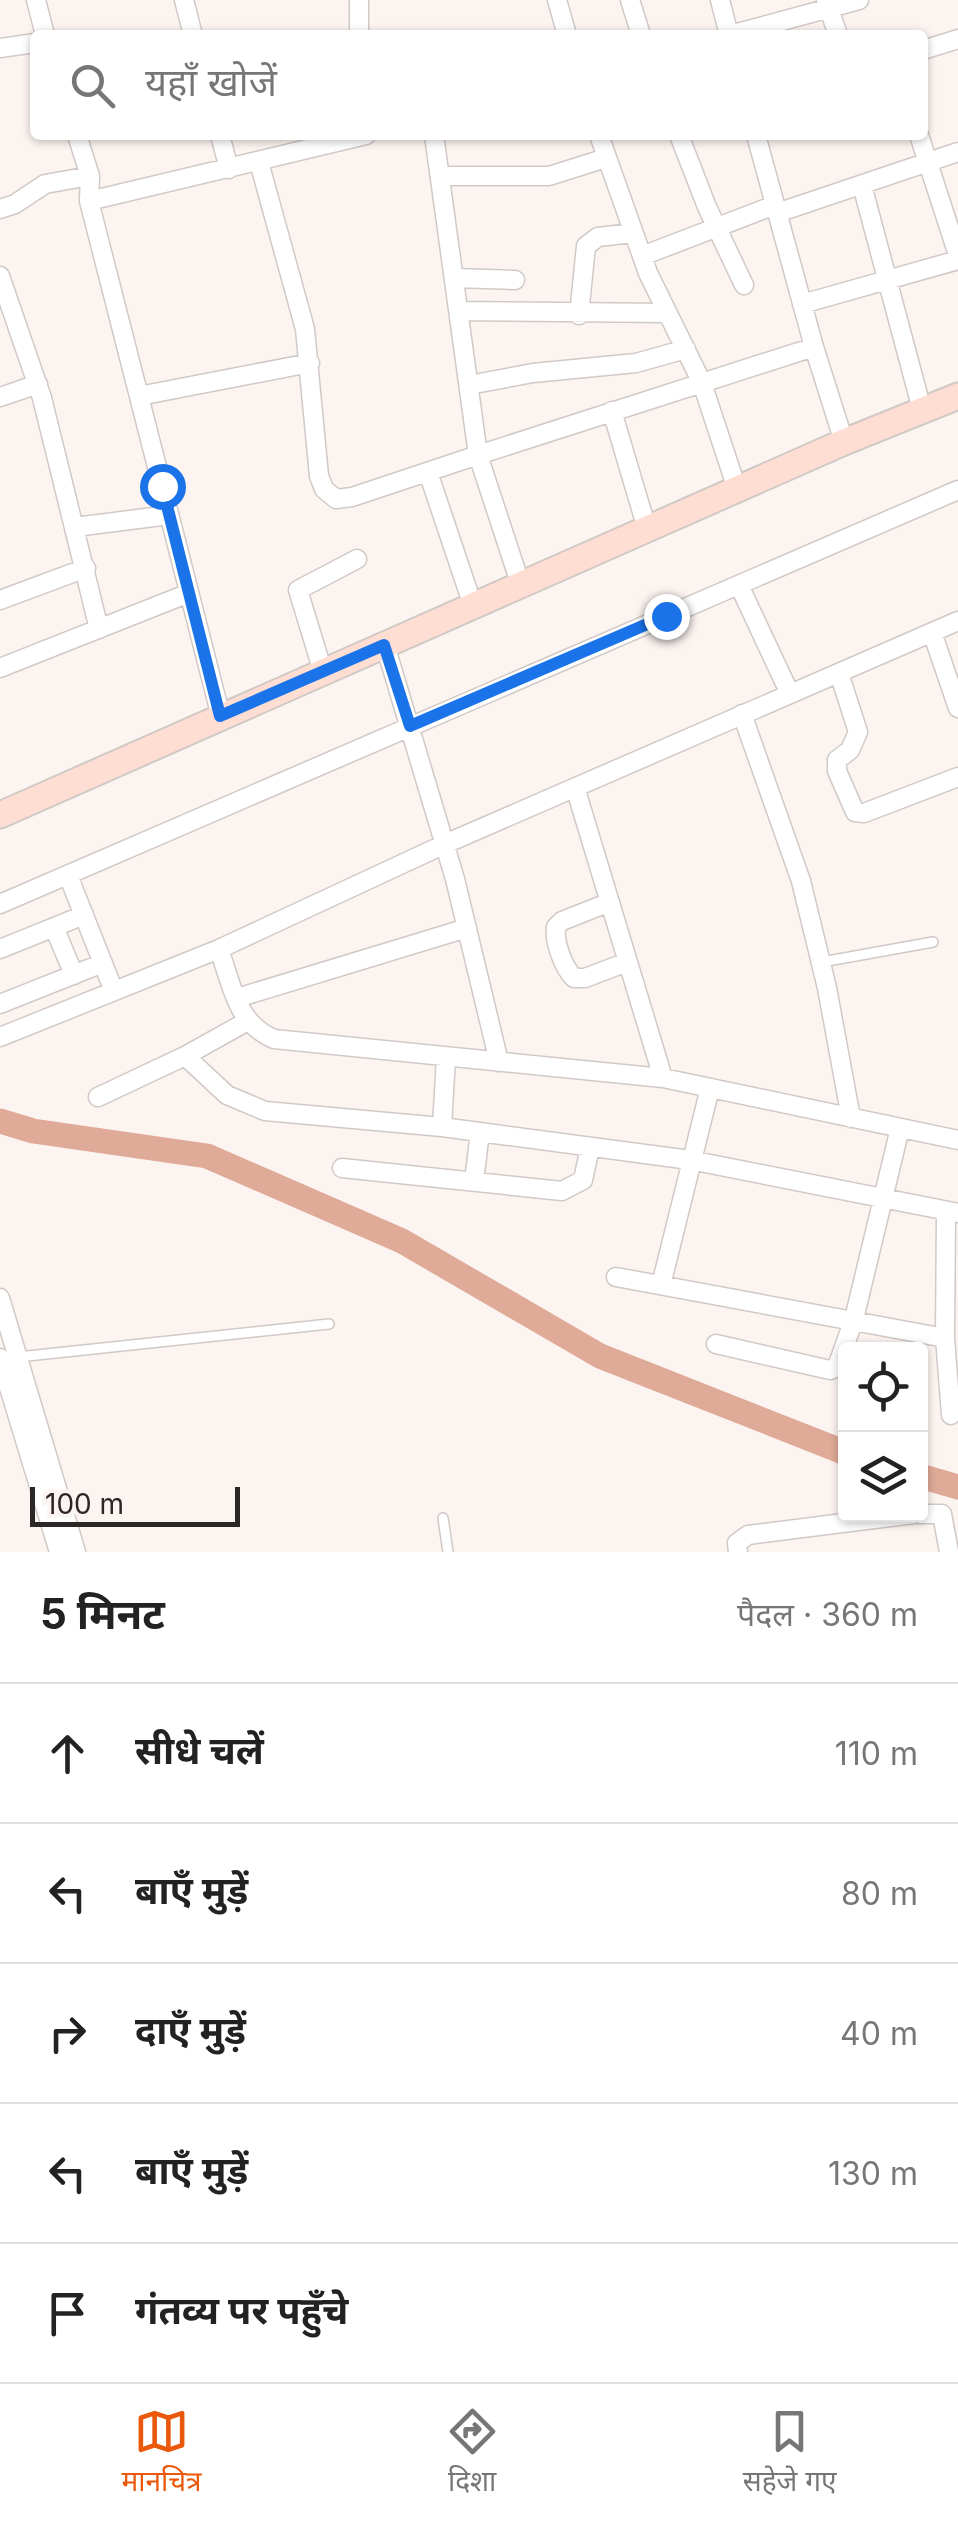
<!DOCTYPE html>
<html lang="hi">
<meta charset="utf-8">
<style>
body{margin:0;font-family:Inter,"Noto Sans Devanagari",sans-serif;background:#f2f2f2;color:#222}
.controls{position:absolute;right:30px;bottom:30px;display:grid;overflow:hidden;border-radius:10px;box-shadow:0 2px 8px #0004}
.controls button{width:90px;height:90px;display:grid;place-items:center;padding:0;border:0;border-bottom:2px solid #e0e0e0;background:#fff;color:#222;font:50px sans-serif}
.scale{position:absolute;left:30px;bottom:25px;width:210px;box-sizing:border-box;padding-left:10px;border:5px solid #2a2726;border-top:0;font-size:28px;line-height:35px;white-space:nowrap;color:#2a2726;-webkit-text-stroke:8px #fcf4f1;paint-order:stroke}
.stop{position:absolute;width:30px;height:30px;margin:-22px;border:8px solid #1a73e8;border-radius:50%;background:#fff}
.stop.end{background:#1a73e8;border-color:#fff;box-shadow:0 2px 10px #0008}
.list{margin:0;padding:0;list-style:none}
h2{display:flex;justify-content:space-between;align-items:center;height:130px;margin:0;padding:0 40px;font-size:42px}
h2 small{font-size:32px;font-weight:400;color:#767676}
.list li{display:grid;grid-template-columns:65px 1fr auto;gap:30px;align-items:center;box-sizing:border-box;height:140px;padding:0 40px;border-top:2px solid #e0e0e0}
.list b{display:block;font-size:38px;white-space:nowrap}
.list em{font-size:32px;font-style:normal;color:#767676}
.icon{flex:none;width:55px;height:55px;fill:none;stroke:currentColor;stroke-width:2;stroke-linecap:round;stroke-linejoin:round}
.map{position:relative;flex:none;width:958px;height:1552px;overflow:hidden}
.search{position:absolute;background:#fff;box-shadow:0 2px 8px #0004;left:30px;right:30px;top:30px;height:110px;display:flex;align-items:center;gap:25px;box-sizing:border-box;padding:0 35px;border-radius:10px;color:#767676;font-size:38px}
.sheet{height:830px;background:#fff}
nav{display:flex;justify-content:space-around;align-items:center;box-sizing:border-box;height:140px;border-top:2px solid #e0e0e0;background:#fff;font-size:28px;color:#767676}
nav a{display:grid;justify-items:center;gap:5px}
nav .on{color:#ea580c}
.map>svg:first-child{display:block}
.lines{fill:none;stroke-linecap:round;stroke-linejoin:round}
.river{stroke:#e0aa98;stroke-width:25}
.lane-casing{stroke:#d1c9c6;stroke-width:12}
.street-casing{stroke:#d1c9c6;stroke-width:21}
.secondary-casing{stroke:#d1c9c6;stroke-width:29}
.lane{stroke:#fff;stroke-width:9}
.street{stroke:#fff;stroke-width:18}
.secondary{stroke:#feded3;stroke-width:25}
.route{stroke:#1a73e8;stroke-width:12}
</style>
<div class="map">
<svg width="958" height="1552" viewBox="0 0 958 1552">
<rect width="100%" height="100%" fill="#fcf4f1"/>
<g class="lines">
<path class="river" d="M0 1121 33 1131 207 1156 402 1241 600 1356 846 1453
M920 1476 958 1487"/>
<defs>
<path id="lane" d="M822 962 933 942
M18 1357 329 1324
M443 1518 448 1552"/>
<path id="street" d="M36 0 45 35
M184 0 193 35
M359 0V35
M557 0 567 35
M630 0 641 35
M720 0 729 35
M826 0 838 35
M730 35 859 0
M0 48 35 43
M923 50 958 39
M77 135 90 176 89 201 221 717
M220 135 229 169
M599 135 648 273 702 383 737 489
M679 135 707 207 744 285
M756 135 814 347 844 442
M919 135 958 255
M259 162 305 329 319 476 324 489 336 499 352 497 478 455 434 135
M440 176H549L606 158
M862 185 922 410
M89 201 366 135
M0 209 15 204 45 184 90 176
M777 213 958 152
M642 256 775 205
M0 276 42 398 99 629
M454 278 515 280
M802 304 958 260
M459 311 668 313
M579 315 586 246 598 237 633 233
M469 385 533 373 636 363 686 349
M139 396 310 363
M0 397 38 384
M612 411 647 529
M428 472 473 606
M75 527 169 515
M739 585 790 694
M521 586 478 455 814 347
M0 600 86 568
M932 632 958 708
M385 645 455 879 499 1062
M0 668 189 593
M323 672 298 590 357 559
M839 673 858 732 850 750 837 760V771L855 812 864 813 958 777
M742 714 801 881 827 988 851 1118
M575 787 663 1078
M68 875 113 989
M610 902 562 921 556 927C554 942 563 967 574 978H585L627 962
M0 904 958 490
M54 927 74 975
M0 949 84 915
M219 949C232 985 236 1023 274 1039L663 1078 958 1140
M237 998 467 928
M0 1004 103 963
M0 1037 219 949 445 844 958 621
M185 1056 227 1095 265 1111 442 1127 690 1160 958 1213
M98 1097 185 1056 246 1022
M442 1127 446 1057
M342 1168 562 1191 583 1180 590 1147
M474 1181 480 1132
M946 1211 945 1338 951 1415
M616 1277 945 1338
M661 1285 710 1088
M0 1298 76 1552
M716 1344 830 1370 837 1367 854 1319 900 1128
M0 1358 59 1552
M920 1514H942L949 1552
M738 1552 737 1543 748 1535 914 1514"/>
<path id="secondary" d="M0 815 844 442 958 396"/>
</defs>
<use href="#lane" class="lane-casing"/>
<use href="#street" class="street-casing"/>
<use href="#secondary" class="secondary-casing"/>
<use href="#lane" class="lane"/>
<use href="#street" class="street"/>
<use href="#secondary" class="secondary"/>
</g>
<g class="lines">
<path class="route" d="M162 486 220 716 384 645 410 726 666 616"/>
</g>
</svg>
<div class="controls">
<button><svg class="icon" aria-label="locate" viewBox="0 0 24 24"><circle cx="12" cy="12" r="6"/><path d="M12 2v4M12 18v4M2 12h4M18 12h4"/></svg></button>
<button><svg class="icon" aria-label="layers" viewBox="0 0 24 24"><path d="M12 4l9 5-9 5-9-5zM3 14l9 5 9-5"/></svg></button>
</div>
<div class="scale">100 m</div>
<div class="stop" style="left:162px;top:486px"></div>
<div class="stop end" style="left:666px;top:616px"></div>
<div class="search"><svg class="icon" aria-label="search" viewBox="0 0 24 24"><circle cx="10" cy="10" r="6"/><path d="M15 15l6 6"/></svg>यहाँ खोजें</div>
</div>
<section class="sheet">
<h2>5 मिनट<small>पैदल · 360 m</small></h2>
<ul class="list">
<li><svg class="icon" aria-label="ahead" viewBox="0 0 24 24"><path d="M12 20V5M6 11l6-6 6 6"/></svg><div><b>सीधे चलें</b></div><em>110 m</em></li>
<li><svg class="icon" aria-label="left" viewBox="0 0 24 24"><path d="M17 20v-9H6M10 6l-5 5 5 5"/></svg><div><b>बाएँ मुड़ें</b></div><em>80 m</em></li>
<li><svg class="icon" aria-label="right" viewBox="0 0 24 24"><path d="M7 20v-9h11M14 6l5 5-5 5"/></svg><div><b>दाएँ मुड़ें</b></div><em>40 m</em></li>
<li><svg class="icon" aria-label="left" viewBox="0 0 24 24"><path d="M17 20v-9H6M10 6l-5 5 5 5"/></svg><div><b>बाएँ मुड़ें</b></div><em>130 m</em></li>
<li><svg class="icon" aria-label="arrive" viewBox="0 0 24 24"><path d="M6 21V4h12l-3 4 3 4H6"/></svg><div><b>गंतव्य पर पहुँचे</b></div></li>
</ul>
</section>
<nav>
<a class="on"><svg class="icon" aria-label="map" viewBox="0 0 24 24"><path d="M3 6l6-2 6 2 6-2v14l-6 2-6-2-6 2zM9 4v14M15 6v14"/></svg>मानचित्र</a>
<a><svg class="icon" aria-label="directions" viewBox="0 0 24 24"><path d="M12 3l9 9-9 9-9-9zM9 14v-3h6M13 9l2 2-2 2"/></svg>दिशा</a>
<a><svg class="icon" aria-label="saved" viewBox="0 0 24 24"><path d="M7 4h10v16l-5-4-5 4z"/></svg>सहेजे गए</a>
</nav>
